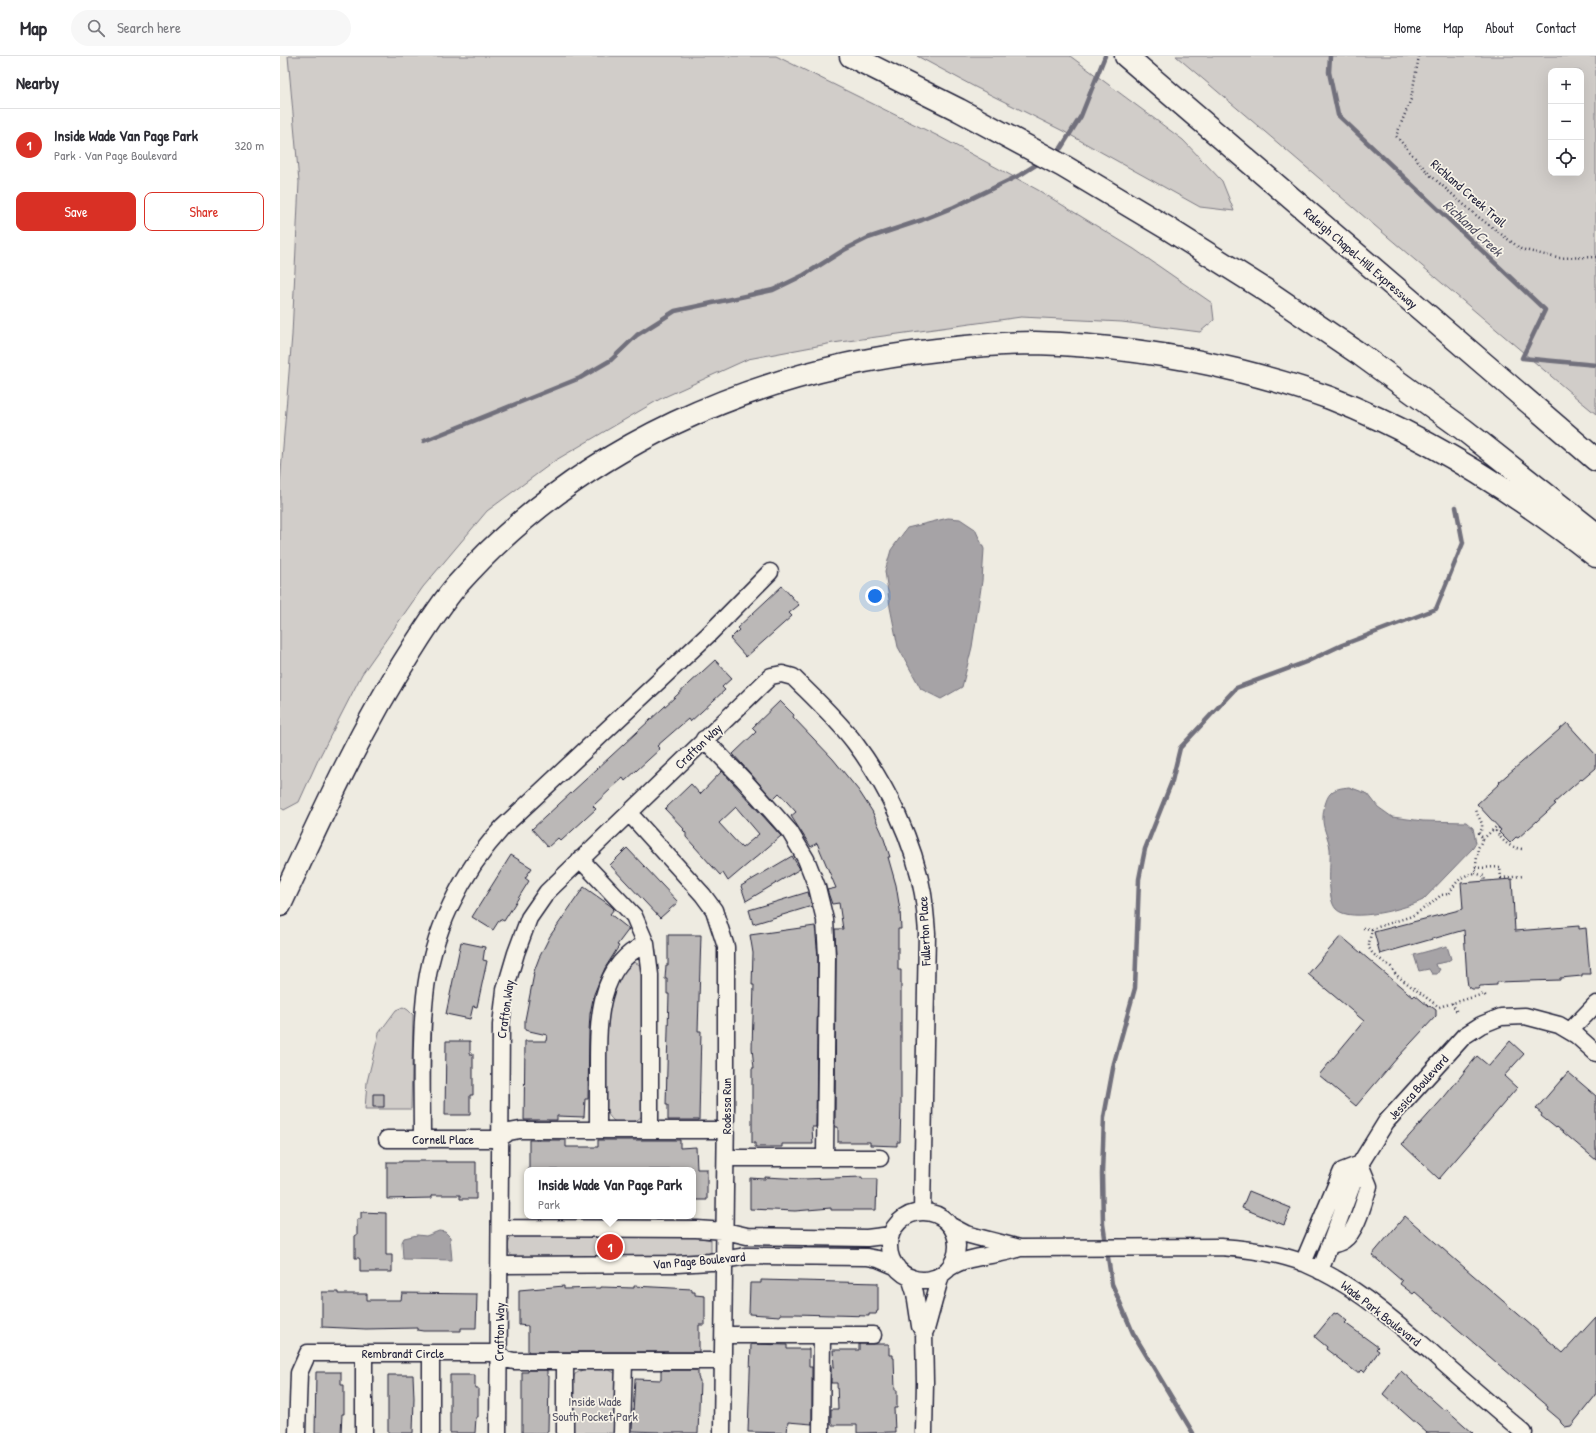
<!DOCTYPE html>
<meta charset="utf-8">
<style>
body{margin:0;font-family:"Patrick Hand",sans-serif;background:#f7f7f7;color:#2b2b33}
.controls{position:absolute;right:12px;top:12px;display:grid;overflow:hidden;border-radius:8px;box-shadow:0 4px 16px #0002}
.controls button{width:36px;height:36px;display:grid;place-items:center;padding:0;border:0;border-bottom:1px solid #e1e1e2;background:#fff;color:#2b2b33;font:20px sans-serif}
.you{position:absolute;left:595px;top:540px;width:14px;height:14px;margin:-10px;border:3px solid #fff;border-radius:50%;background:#1a73e8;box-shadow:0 0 0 6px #1a73e833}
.badge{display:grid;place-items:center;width:26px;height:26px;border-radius:50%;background:#d93025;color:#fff;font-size:13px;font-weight:700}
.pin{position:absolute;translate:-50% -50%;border:2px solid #fff;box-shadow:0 1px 4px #0006}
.popup{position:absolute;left:244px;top:1111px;width:172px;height:52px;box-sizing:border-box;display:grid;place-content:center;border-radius:8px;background:#fff;filter:drop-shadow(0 1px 3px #0005);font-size:13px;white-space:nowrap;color:#7c7c81}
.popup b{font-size:15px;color:#2b2b33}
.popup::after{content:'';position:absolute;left:50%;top:100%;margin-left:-8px;border:8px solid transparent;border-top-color:#fff}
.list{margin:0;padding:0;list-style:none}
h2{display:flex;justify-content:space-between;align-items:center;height:52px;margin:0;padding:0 16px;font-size:17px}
h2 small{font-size:13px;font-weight:400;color:#7c7c81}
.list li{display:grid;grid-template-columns:26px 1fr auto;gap:12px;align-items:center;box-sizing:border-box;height:72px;padding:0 16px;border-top:1px solid #e1e1e2}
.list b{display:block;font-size:15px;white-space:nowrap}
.list p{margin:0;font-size:13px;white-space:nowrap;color:#7c7c81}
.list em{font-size:13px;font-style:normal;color:#7c7c81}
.actions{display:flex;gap:8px;padding:12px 16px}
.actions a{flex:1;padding:9px 0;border:1px solid #d93025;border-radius:8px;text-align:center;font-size:14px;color:#d93025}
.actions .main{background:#d93025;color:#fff}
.icon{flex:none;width:22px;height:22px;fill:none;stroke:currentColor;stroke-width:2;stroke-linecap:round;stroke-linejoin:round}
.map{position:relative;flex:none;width:1316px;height:1377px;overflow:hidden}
header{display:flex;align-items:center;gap:24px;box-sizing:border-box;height:56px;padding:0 20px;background:#fff;border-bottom:1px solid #e1e1e2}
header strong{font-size:19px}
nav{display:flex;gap:22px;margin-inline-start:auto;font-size:14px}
.search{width:280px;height:36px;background:#f7f7f7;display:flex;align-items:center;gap:10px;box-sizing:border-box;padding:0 14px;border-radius:22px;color:#7c7c81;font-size:15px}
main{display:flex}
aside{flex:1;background:#fff}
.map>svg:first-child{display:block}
.green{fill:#d1cdc9;stroke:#7a7882;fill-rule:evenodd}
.water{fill:#a6a3a6;stroke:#716f7b}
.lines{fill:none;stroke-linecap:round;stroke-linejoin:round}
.stream{stroke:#716f7b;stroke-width:4.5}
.building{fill:#bbb8b7;stroke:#22223b;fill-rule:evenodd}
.minor-casing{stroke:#22223b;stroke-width:19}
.highway-casing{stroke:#22223b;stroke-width:25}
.path{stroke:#22223b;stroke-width:2.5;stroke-dasharray:1 3;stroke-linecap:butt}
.minor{stroke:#f7f3e8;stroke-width:16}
.highway{stroke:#f7f3e8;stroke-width:22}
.labels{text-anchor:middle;stroke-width:3.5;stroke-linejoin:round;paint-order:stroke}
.street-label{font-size:13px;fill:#22223b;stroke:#f7f3e8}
.park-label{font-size:13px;fill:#575566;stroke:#f7f3e8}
.water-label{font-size:14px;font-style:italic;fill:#504f60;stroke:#f7f3e8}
</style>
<header>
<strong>Map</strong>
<div class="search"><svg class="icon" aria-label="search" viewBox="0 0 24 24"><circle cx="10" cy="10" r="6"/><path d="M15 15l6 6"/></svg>Search here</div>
<nav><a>Home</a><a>Map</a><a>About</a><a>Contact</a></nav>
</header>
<main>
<aside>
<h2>Nearby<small></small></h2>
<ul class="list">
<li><span class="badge">1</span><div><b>Inside Wade Van Page Park</b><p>Park · Van Page Boulevard</p></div><em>320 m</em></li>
</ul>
<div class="actions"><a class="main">Save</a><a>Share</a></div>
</aside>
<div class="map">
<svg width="1316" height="1377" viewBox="0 0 1316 1377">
<rect width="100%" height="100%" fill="#eeebe1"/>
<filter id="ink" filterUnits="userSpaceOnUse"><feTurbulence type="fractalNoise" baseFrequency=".025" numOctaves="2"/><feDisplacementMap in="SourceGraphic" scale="8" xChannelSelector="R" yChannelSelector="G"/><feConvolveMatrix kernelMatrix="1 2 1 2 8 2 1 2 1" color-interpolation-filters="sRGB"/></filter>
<g filter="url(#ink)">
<path class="green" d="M8 0H496L658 80 758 134 854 193 932 247 934 264 920 276 842 266 741 261 553 287 468 303 380 343 276 404 207 455 143 531 82 618 38 704 19 746 4 754 0 751V428L12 279 19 126Z
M637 0H790L903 84 942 125 954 155 920 151 783 75 693 30Z
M896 0H1316V358L1299 344ZM1271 15H1301V117H1271Z
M354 906 360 909 364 915 362 1060C349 1072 334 1072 326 1054 323 1047 325 1028 325 1020 326 993 323 916 354 906Z
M123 951 128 954 133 959 131 1053H85L87 1026 99 977 116 954Z
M244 1178H403L431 1184V1197L403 1203 244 1204 232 1201C227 1194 227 1189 231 1181Z
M306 1312H325L335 1317 339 1325 337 1377H292V1328L295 1318Z"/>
<path class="water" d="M668 462 680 463 695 473 704 493 702 525 692 591 682 631 661 643 641 633 618 591 610 551 605 515 611 494 627 472Z
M1069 731 1088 738 1098 751 1112 761 1143 765 1186 766 1193 772 1196 787 1193 792 1143 844C1128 852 1070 868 1056 853 1046 842 1051 808 1050 793 1049 782 1042 772 1043 761 1043 755 1046 742 1050 738 1055 732 1062 732 1069 731Z
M1167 890 1171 903 1166 906 1155 908 1156 911 1160 913 1157 918H1152L1149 913 1139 915 1134 899Z
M159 1175 165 1176 170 1181 172 1204 123 1203 122 1186 124 1182 137 1179 146 1180Z"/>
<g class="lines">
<path class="stream" d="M1050 0 1049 16 1058 59 1265 254 1242 302 1316 309
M773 98 781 92 801 60 825 0
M144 385 300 322 331 304 357 279 395 255 493 234 524 219 564 194 588 182 642 164 674 151 740 119 762 105
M913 1377 853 1277 832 1228 823 1168 822 1118 824 1061 834 1007 855 932 859 823 865 793 892 725 900 692 956 632 1026 606 1062 589 1156 553 1183 487 1176 451"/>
</g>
<path class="building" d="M502 530 519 549 509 557 512 560 466 601 450 583 459 574 457 572Z
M435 604 452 622 442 631 445 634 410 666 408 663 377 690 380 693 345 725 343 722 333 731 313 750 316 753 281 785 278 782 268 791 252 773Z
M500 645 514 659 513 661 553 703 579 735 592 755 602 777 610 801H608L616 829 620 854 621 873H618V914H621V1049L620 1086H617V1090L590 1089V1086H558V1071H555L556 901 555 873H563L559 847 552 848 547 834 556 832 537 787 531 791 511 760 516 756 499 737 493 743 453 698 476 676 472 672Z
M1287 667 1316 699V712L1302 724 1301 723 1274 747 1276 748 1238 782 1236 781 1230 787 1219 776 1221 774 1197 748 1220 727 1219 726Z
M442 715 501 780 448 825 443 817 440 819 406 781V777L403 774 404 773 385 753 411 728 420 738ZM456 751 479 778 462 792 439 767Z
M347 792 398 846 380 862 330 809Z
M231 799 252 812 245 822 249 825 224 865 220 863 213 874 192 861Z
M512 800 520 813 466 845 461 830Z
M1232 823 1235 875 1299 870V873L1306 872 1310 918H1302V920L1280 922V924L1217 926V929L1200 930 1198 933H1192L1188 930 1187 923 1184 874 1100 898 1094 876 1183 853 1181 827Z
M304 831 331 850 334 853 330 858 349 873 337 889 339 890 325 912 314 938 310 958 309 975 308 1043H305L304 1061 277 1060V1064H244L245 985H266L267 979 245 974V964L254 918H253L259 902 270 880Z
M528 836 532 850 473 868 469 854Z
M535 870 538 901 536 1071H532L533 1088H502V1091H475V1087H472V1012H474L472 992 474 929H472L473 897 470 879Z
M388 879H421L418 975H421L419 1064H388V1049H386L389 938H387V923H385L386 909H388Z
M1061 880 1133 941 1135 939 1148 950 1152 951 1156 954V960L1118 1001 1076 1050 1039 1019 1084 965 1028 918Z
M181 886 205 891 203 904 207 905 197 951 193 950 190 963 166 958Z
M166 985H190V998H193V1039H190V1059H165Z
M1230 985 1244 998 1224 1020 1237 1032 1159 1123 1122 1088 1165 1040 1197 1000 1209 1010Z
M1288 1016 1316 1040V1104L1277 1071 1276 1072 1261 1060 1262 1058 1256 1053Z
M93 1038H104V1051H93Z
M249 1084H286V1091H318V1084H400V1092L416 1091 417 1113H427V1144H413V1114H249Z
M122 1105H166V1106H196V1143H180V1139H152V1142L107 1143V1106H122Z
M485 1121 523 1123 582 1121V1123H597L596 1154H551V1152L515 1155 470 1153V1122L485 1123Z
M969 1135 1011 1152 1004 1169 962 1152Z
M81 1156 106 1157V1199H112V1216H80V1204L79 1202H75V1179H77V1163H81Z
M1125 1160 1283 1297 1316 1261V1339L1291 1370 1285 1371 1281 1367 1280 1364 1267 1353 1268 1351 1262 1346 1135 1236 1133 1238 1120 1228 1122 1225 1092 1199Z
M481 1224 598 1227V1255H597L596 1258H589V1260L515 1258H500V1260L469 1258 470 1227H481Z
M284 1230V1233L321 1232V1231L354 1232V1230L412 1233V1236H415V1239L425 1240V1269H419V1296H248V1270L239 1269V1234Z
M42 1236H58V1238H87V1244H121L122 1237 197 1238 196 1272H181V1275H143L137 1274V1272L86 1273 42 1271Z
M1054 1257 1056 1258 1057 1257 1067 1265 1065 1267 1098 1291 1096 1293 1099 1295 1084 1316 1082 1314 1080 1316H1076L1046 1293 1047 1291 1036 1282 1035 1280Z
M471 1288 507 1289V1293H529V1311H532V1368L508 1366 507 1377 468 1376Z
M579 1288H609V1299H613V1302H614L615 1334H617V1352H614L615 1376 577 1377V1369H551V1353H558L557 1327H551V1311H554L553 1294H579Z
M248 1314H267V1320H269L268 1375H267V1377H242V1316H248Z
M381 1314H418V1321L420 1325 418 1377H380V1376L352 1375 355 1323 381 1324Z
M1121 1315 1164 1354 1166 1353 1193 1377H1147L1103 1338Z
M36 1316H61V1329H64V1358H62L61 1377H35Z
M108 1319H133L134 1342 133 1377H108Z
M170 1319H195V1332H198V1361H196L195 1377H170Z"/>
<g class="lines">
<defs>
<path id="minor" d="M424 683 463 723 510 776 526 803 537 831 545 864 547 901 545 1102
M349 757 423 839 434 854 446 891V1051L442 1377
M300 803 354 860 366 888 370 919V1074
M1290 975 1316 948
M318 1074C318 1052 318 1031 318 1010 318 966 318 908 366 888
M107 1083H219L229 1076 240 1074H446
M142 1083C142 1036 140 987 145 940 151 878 181 817 223 771L428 579 490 516
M446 1102H600
M609 1190a34 34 0 1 1 68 0a34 34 0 1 1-68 0Z
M671 1170 686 1178 697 1181 740 1192
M220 1172 416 1173 445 1175 467 1180 587 1182 611 1179
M1049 1190C1054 1188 1060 1187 1064 1184 1077 1175 1084 1145 1089 1130L1080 1108
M1023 1207 1062 1115 1080 1108
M220 1209 397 1208 430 1206 467 1200 587 1201 598 1203 617 1211
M669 1212C691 1198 717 1201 740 1192L941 1191C969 1193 998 1197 1024 1207 1072 1227 1111 1262 1150 1295 1181 1323 1213 1350 1244 1377
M1040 1215 1080 1108 1106 1066 1184 980 1201 969 1221 961 1245 960 1279 969 1296 979 1316 997
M630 1221 635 1237 640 1270 644 1277
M444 1279H593
M84 1297V1377
M151 1297V1377
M285 1305V1377
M17 1377 19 1317 28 1297H219L225 1303 234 1305H443
M218 1377 221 969 225 934 236 897 249 862 267 836 491 620 502 618 513 621C534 642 557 663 575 687 607 730 634 785 643 838 645 851 646 864 647 877L642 1156
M342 1377 344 1305
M541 1377 542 1279
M644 1377 645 1326 644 1277 647 1270 661 1219"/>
<path id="highway" d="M571 0 679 54 783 110 887 172 987 235 1081 299 1183 373 1316 478
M846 0 1316 404
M0 849C40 763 79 676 131 595 145 573 160 549 177 529 300 390 475 314 657 294 689 290 722 287 755 287 823 289 891 298 956 314 988 322 1020 331 1050 342 1147 380 1235 436 1316 500"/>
</defs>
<use href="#minor" class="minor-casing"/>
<use href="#highway" class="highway-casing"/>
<path class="path" d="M1139 0 1131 43 1116 80 1150 119 1197 160 1241 193 1277 202 1316 201
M1219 772 1216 775C1223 786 1229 791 1242 793
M1203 783 1217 770
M1195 812 1220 811 1221 822 1244 820
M1195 817 1204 820 1205 825
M1083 872 1092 873 1132 860 1152 847 1161 839 1169 838C1175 827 1181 819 1195 817L1198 792 1203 783 1199 777C1207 767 1197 764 1196 752
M1092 873 1089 887V892L1093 898 1111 911 1116 919 1159 951 1204 938 1207 942
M1172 947 1177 956"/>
<use href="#minor" class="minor"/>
<use href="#highway" class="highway"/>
</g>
</g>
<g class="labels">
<g class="street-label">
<text transform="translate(1189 137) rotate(41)" y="5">Richland Creek Trail</text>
<text transform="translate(1081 202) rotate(41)" y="5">Raleigh Chapel–Hill Expressway</text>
<text transform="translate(418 690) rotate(-44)" y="5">Crafton Way</text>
<text transform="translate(644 875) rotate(-93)" y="5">Fullerton Place</text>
<text transform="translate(225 953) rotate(-82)" y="5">Crafton Way</text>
<text transform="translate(1138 1031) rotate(-48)" y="5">Jessica Boulevard</text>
<text transform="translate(446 1050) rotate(-90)" y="5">Rodessa Run</text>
<text x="163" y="1088">Cornell Place</text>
<text transform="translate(419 1204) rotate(-5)" y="5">Van Page Boulevard</text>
<text transform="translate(1101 1257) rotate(38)" y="5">Wade Park Boulevard</text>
<text transform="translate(219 1276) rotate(-89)" y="5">Crafton Way</text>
<text x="123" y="1302">Rembrandt Circle</text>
</g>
<g class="park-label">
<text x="315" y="1350">Inside Wade<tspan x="315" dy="15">South Pocket Park</tspan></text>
</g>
<g class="water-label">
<text transform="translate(1193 172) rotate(43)" y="5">Richland Creek</text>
</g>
</g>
</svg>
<div class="controls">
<button>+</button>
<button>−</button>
<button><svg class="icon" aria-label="locate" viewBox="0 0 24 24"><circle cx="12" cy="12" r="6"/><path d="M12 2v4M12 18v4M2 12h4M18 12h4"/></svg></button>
</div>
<div class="you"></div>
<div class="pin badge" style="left:330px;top:1191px">1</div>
<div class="popup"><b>Inside Wade Van Page Park</b>Park</div>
</div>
</main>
